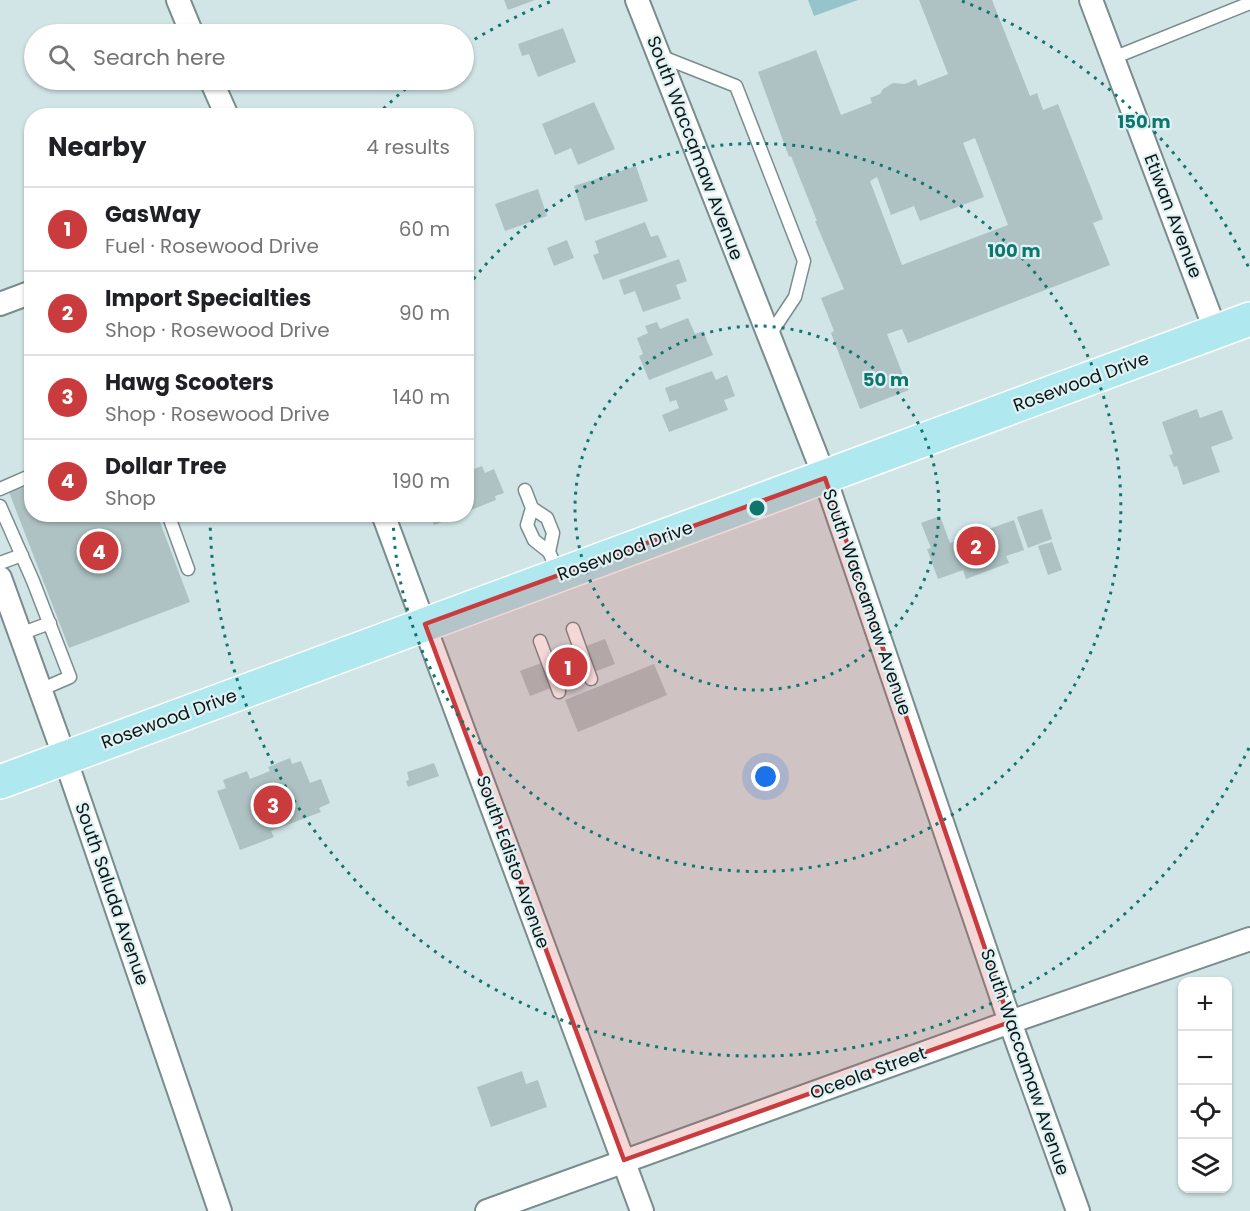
<!DOCTYPE html>
<meta charset="utf-8">
<style>
body{margin:0;font-family:Poppins,sans-serif;background:#f6f6f6;color:#202124}
.controls{position:absolute;right:18px;bottom:18px;display:grid;overflow:hidden;border-radius:12px;box-shadow:0 2px 4px #0004}
.controls button{width:54px;height:54px;display:grid;place-items:center;padding:0;border:0;border-bottom:2px solid #e0e0e0;background:#fff;color:#202124;font:30px sans-serif}
.you{position:absolute;left:766px;top:777px;width:21px;height:21px;margin:-15px;border:4px solid #fff;border-radius:50%;background:#1a73e8;box-shadow:0 0 0 9px #1a73e833}
.badge{display:grid;place-items:center;width:39px;height:39px;border-radius:50%;background:#ca3b3e;color:#fff;font-size:20px;font-weight:700}
.pin{position:absolute;translate:-50% -50%;border:3px solid #fff;box-shadow:0 2px 6px #0006}
.list{margin:0;padding:0;list-style:none}
h2{display:flex;justify-content:space-between;align-items:center;height:78px;margin:0;padding:0 24px;font-size:26px}
h2 small{font-size:20px;font-weight:400;color:#757577}
.list li{display:grid;grid-template-columns:39px 1fr auto;gap:18px;align-items:center;box-sizing:border-box;height:84px;padding:0 24px;border-top:2px solid #e0e0e0}
.list b{display:block;font-size:22px;white-space:nowrap}
.list p{margin:0;font-size:20px;white-space:nowrap;color:#757577}
.list em{font-size:20px;font-style:normal;color:#757577}
.icon{flex:none;width:33px;height:33px;fill:none;stroke:currentColor;stroke-width:2;stroke-linecap:round;stroke-linejoin:round}
.map{position:relative;flex:none;width:1250px;height:1211px;overflow:hidden}
.search{position:absolute;background:#fff;box-shadow:0 2px 4px #0004;left:24px;top:24px;width:450px;height:66px;display:flex;align-items:center;gap:15px;box-sizing:border-box;padding:0 21px;border-radius:33px;color:#757577;font-size:22px}
.panel{position:absolute;background:#fff;box-shadow:0 2px 4px #0004;left:24px;top:108px;width:450px;height:414px;border-radius:24px}
.map>svg:first-child{display:block}
.green{fill:#95c5ca}
.building{fill:#aec2c3;fill-rule:evenodd}
.lines{fill:none;stroke-linecap:round;stroke-linejoin:round}
.lane-casing{stroke:#798c8e;stroke-width:15}
.street-casing{stroke:#798c8e;stroke-width:26}
.primary-casing{stroke:#fff;stroke-width:36}
.lane{stroke:#fff;stroke-width:12}
.street{stroke:#fff;stroke-width:22}
.primary{stroke:#afe8ee;stroke-width:33}
.marked{fill:#ca3b3e;fill-opacity:0.2;stroke:#ca3b3e;stroke-width:4.5;stroke-linejoin:round}
.ring{fill:none;stroke:#0f766e;stroke-width:3;stroke-dasharray:3 6}
.labels{text-anchor:middle;stroke-width:4.5;stroke-linejoin:round;paint-order:stroke}
.street-label{font-size:18px;fill:#0f1617;stroke:#def2f4}
.centre{fill:#0f766e;stroke:#def2f4;stroke-width:3}
.ring-label{font-size:18px;text-anchor:middle;font-weight:bold;fill:#0f766e;stroke:#def2f4;stroke-width:4.5;stroke-linejoin:round;paint-order:stroke}
</style>
<div class="map">
<svg width="1250" height="1211" viewBox="0 0 1250 1211">
<rect width="100%" height="100%" fill="#d1e5e7"/>
<path class="green" d="M808 0H858L814 16Z"/>
<path class="building" d="M504 0H535L508 10Z
M919 0H992L1030 96 1037 93 1043 110 1058 104 1103 219 1093 223 1110 265 908 343 902 329 887 334 909 390 860 409 831 333 834 331 821 298 844 289 815 221H817L791 156 789 157 758 72 816 50 841 115 872 103 870 98 880 94 883 89 893 83 905 84 916 79 918 86 948 74ZM975 138 1008 225 902 265 870 181 877 177 891 215 914 206 920 221 984 197 963 143Z
M563 28 576 62 538 77 529 54 522 56 518 44Z
M594 102 615 149 578 165 571 148 555 155 542 124Z
M636 166 648 201 585 221 574 186Z
M538 189 547 216 505 231 495 204Z
M645 222 651 237 658 235 667 257 603 280 593 255 599 253 595 241Z
M567 240 574 258 554 266 547 248Z
M679 259 687 281 676 285 681 299 643 312 635 291 624 295 619 280Z
M688 318 695 334 703 331 713 355 649 380 639 356 643 354 637 338 648 333 645 326 657 322 660 329Z
M712 371 716 380 727 375 735 396 724 400 728 410 669 432 662 415 679 408 676 400 670 402 665 388Z
M1197 409 1200 418 1222 410 1233 439 1211 447 1220 472 1183 485 1177 466 1174 467 1169 455 1173 454 1162 422Z
M482 466 485 473 494 469 504 493 495 496 496 500 466 512V472Z
M32 484V514H157L190 602 69 648 9 492Z
M1042 509 1052 539 1028 548 1017 517Z
M430 514H460V515L434 525Z
M940 516 950 543 1014 520 1024 550 1006 556 1009 563 966 579 963 570 938 579 927 549 931 548 921 523Z
M1052 542 1062 570 1048 575 1038 546Z
M605 639 615 664 530 696 520 671Z
M654 664 667 695 578 732 565 700Z
M290 758 292 764 301 761 310 783 321 779 330 803 319 808 321 812 271 831 274 837 240 850 217 791 226 788 223 780 247 771 250 779 270 771 268 767Z
M434 763 439 776 408 787 406 781 409 780 407 772Z
M522 1071 526 1084 538 1080 547 1107 491 1127 477 1087Z"/>
<g class="lines">
<defs>
<path id="lane" d="M660 56 736 86 804 261 795 297 769 336
M1113 58 1250 3
M0 489 32 475
M525 490 532 508 547 518 553 533 549 552
M0 506 33 581 70 677 40 690
M532 508 527 525 534 540 549 552 559 574
M168 514 188 569
M0 563 22 555
M573 629 591 679
M20 634 50 623
M540 641 559 692"/>
<path id="street" d="M178 0 192 34
M637 0 825 478 1010 1022 1078 1211
M1091 0 1216 332
M211 80 227 116
M0 304 32 292
M383 514 642 1211
M0 578 65 758 220 1211
M487 1211 1010 1022 1250 939"/>
<path id="primary" d="M0 782 1250 319"/>
</defs>
<use href="#lane" class="lane-casing"/>
<use href="#street" class="street-casing"/>
<use href="#primary" class="primary-casing"/>
<use href="#lane" class="lane"/>
<use href="#street" class="street"/>
<use href="#primary" class="primary"/>
</g>
<path class="marked" d="M825 478 1010 1022 624 1160 425 624Z"/>
<g class="ring">
<circle cx="757" cy="508" r="182"/>
<path d="M468 286A364 364 0 1 1 393 518"/>
<path d="M1249 748A547 547 0 0 1 210 518M377 115A547 547 0 0 1 416 80M467 44A547 547 0 0 1 552 1M962 1A547 547 0 0 1 1249 268"/>
</g>
<g class="labels">
<g class="street-label">
<text transform="translate(695 148) rotate(69)" y="6">South Waccamaw Avenue</text>
<text transform="translate(1173 216) rotate(69)" y="6">Etiwan Avenue</text>
<text transform="translate(1081 382) rotate(-20)" y="6">Rosewood Drive</text>
<text transform="translate(625 551) rotate(-20)" y="6">Rosewood Drive</text>
<text transform="translate(867 602) rotate(71)" y="6">South Waccamaw Avenue</text>
<text transform="translate(169 719) rotate(-20)" y="6">Rosewood Drive</text>
<text transform="translate(513 862) rotate(70)" y="6">South Edisto Avenue</text>
<text transform="translate(112 894) rotate(71)" y="6">South Saluda Avenue</text>
<text transform="translate(1025 1062) rotate(71)" y="6">South Waccamaw Avenue</text>
<text transform="translate(868 1073) rotate(-20)" y="6">Oceola Street</text>
</g>
</g>
<circle cx="757" cy="508" r="9" class="centre"/>
<g class="ring-label">
<text x="1144" y="128">150 m</text>
<text x="1014" y="257">100 m</text>
<text x="886" y="386">50 m</text>
</g>
</svg>
<div class="controls">
<button>+</button>
<button>−</button>
<button><svg class="icon" aria-label="locate" viewBox="0 0 24 24"><circle cx="12" cy="12" r="6"/><path d="M12 2v4M12 18v4M2 12h4M18 12h4"/></svg></button>
<button><svg class="icon" aria-label="layers" viewBox="0 0 24 24"><path d="M12 4l9 5-9 5-9-5zM3 14l9 5 9-5"/></svg></button>
</div>
<div class="you"></div>
<div class="pin badge" style="left:568px;top:667px">1</div>
<div class="pin badge" style="left:976px;top:546px">2</div>
<div class="pin badge" style="left:273px;top:805px">3</div>
<div class="pin badge" style="left:99px;top:551px">4</div>
<div class="search"><svg class="icon" aria-label="search" viewBox="0 0 24 24"><circle cx="10" cy="10" r="6"/><path d="M15 15l6 6"/></svg>Search here</div>
<section class="panel">
<h2>Nearby<small>4 results</small></h2>
<ul class="list">
<li><span class="badge">1</span><div><b>GasWay</b><p>Fuel · Rosewood Drive</p></div><em>60 m</em></li>
<li><span class="badge">2</span><div><b>Import Specialties</b><p>Shop · Rosewood Drive</p></div><em>90 m</em></li>
<li><span class="badge">3</span><div><b>Hawg Scooters</b><p>Shop · Rosewood Drive</p></div><em>140 m</em></li>
<li><span class="badge">4</span><div><b>Dollar Tree</b><p>Shop</p></div><em>190 m</em></li>
</ul>
</section>
</div>
